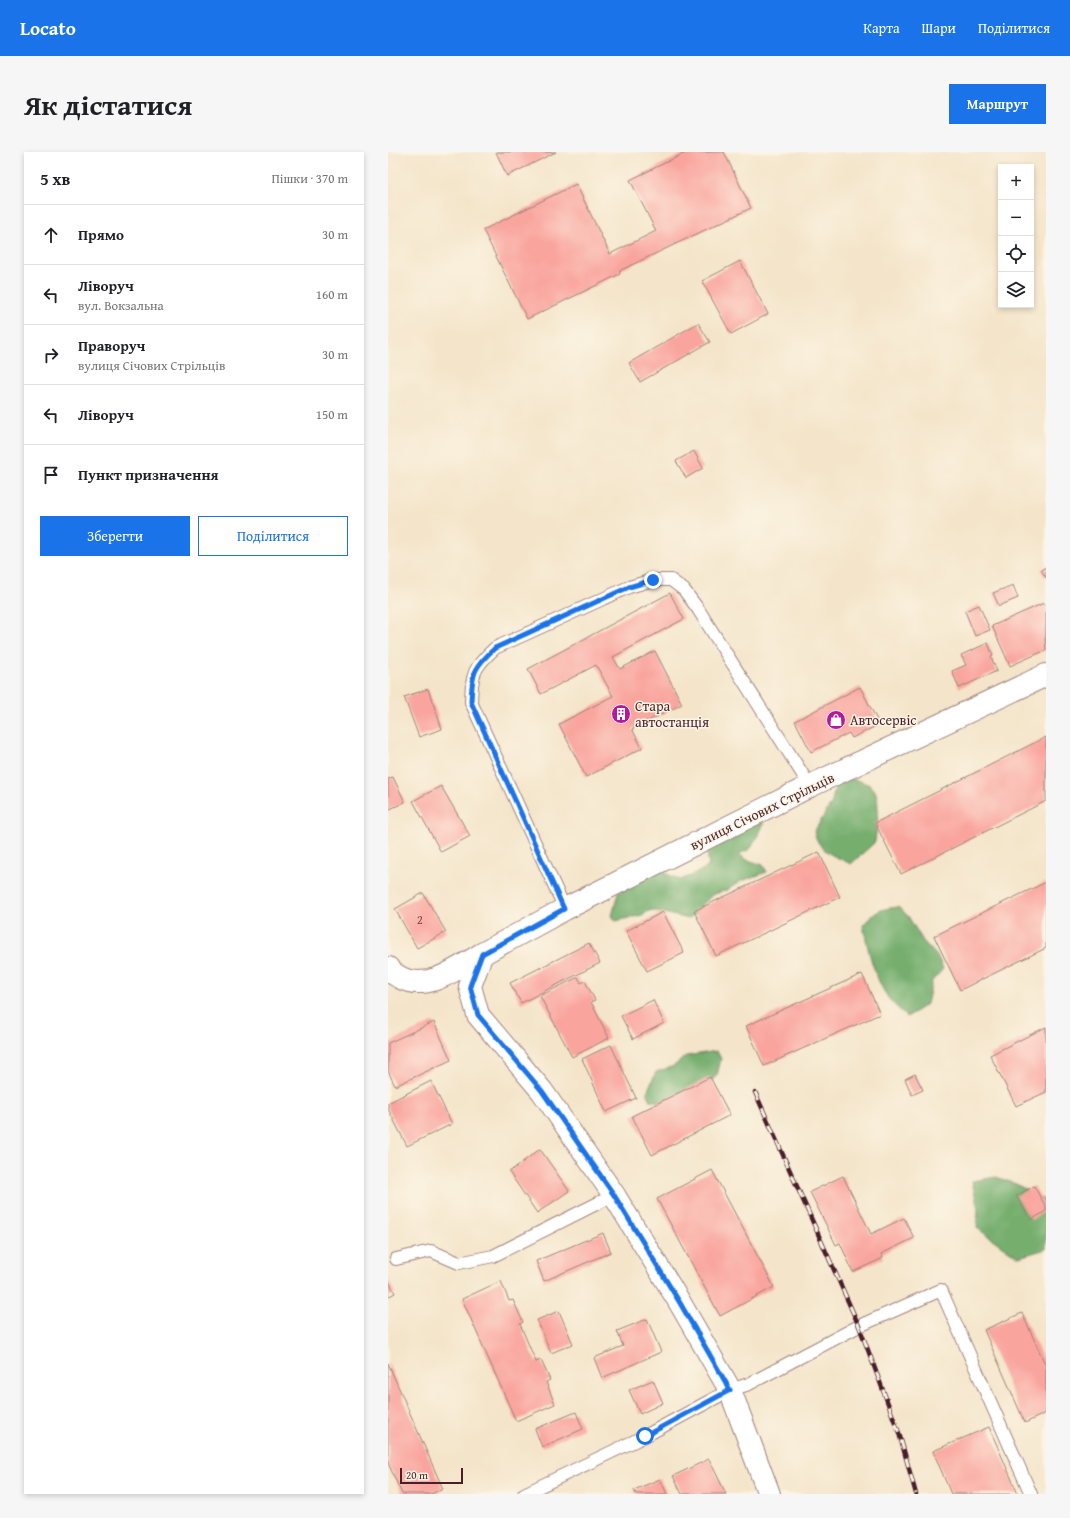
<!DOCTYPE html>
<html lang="uk">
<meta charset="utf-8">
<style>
body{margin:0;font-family:"Gentium Book Plus",serif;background:#f6f6f6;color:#202124}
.controls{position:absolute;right:12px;top:12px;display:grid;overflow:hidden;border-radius:0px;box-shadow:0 2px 6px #0003}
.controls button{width:36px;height:36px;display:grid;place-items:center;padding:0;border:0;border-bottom:1px solid #e0e0e0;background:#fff;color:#202124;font:20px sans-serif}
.scale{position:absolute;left:12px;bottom:10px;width:63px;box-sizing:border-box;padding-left:4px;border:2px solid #4a1f2b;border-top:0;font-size:11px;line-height:14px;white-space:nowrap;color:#4a1f2b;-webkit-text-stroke:3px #fcf5e5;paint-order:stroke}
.stop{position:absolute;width:12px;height:12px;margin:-9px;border:3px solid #1a73e8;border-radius:50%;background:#fff}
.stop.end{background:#1a73e8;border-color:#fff;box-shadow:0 1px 4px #0008}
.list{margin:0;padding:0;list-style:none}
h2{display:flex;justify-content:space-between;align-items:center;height:52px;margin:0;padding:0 16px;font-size:17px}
h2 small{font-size:13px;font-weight:400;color:#757577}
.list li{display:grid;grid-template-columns:26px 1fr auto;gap:12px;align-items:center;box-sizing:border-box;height:60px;padding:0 16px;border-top:1px solid #e0e0e0}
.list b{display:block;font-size:15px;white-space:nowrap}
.list p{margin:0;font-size:13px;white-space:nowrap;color:#757577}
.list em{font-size:13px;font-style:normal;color:#757577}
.actions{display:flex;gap:8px;padding:12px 16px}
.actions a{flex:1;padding:9px 0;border:1px solid #1a73e8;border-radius:0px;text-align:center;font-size:14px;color:#1a73e8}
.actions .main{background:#1a73e8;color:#fff}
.icon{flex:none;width:22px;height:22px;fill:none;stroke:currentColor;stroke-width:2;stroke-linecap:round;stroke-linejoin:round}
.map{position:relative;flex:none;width:658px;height:1342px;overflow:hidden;border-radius:0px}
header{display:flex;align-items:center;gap:24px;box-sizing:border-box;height:56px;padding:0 20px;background:#1a73e8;color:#fff}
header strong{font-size:19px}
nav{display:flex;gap:22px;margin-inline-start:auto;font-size:14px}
.intro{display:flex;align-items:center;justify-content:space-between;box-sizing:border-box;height:96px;padding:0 24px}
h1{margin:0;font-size:28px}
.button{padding:10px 18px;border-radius:0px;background:#1a73e8;color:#fff;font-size:14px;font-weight:700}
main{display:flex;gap:24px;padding:0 24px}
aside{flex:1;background:#fff;border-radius:0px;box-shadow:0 2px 6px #0003}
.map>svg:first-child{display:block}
.forest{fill:#74ae6d;stroke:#5f664c}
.building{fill:#f9a59e}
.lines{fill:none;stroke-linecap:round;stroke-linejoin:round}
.lane-casing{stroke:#9f827a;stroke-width:14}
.street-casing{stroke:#9f827a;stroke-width:24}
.secondary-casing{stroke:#9f827a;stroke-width:24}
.lane{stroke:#fff;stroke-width:12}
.street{stroke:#fff;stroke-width:22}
.secondary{stroke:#fff;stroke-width:22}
.rail-casing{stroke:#4a1f2b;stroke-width:4.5}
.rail{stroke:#fcf5e5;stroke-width:3;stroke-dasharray:9;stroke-linecap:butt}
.route{stroke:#1a73e8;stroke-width:5}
.labels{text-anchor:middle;stroke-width:3;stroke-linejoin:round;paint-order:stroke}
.number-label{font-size:12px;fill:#764048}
.poi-label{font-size:14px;fill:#4a1f2b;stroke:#fcf5e5;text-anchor:start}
.street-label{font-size:14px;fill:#4a1f2b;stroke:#fcf5e5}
</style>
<header>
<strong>Locato</strong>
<nav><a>Карта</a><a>Шари</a><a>Поділитися</a></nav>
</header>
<div class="intro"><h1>Як дістатися</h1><a class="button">Маршрут</a></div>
<main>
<aside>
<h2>5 хв<small>Пішки · 370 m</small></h2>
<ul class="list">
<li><svg class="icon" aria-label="ahead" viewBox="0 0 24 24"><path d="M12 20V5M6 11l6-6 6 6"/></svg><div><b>Прямо</b></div><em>30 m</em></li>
<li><svg class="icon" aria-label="left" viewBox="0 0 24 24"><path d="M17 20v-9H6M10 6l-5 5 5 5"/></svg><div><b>Ліворуч</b><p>вул. Вокзальна</p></div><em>160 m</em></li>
<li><svg class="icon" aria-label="right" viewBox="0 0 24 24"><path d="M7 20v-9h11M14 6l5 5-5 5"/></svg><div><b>Праворуч</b><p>вулиця Січових Стрільців</p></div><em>30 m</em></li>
<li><svg class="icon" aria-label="left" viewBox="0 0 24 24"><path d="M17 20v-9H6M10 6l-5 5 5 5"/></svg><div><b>Ліворуч</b></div><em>150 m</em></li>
<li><svg class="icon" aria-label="arrive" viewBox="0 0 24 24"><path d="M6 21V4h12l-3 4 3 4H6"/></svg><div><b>Пункт призначення</b></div></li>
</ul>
<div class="actions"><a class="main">Зберегти</a><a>Поділитися</a></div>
</aside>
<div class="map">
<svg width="658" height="1342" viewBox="0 0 658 1342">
<rect width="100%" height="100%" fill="#fcf5e5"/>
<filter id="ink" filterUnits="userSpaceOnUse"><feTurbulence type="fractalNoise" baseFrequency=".025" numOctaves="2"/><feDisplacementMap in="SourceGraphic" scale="8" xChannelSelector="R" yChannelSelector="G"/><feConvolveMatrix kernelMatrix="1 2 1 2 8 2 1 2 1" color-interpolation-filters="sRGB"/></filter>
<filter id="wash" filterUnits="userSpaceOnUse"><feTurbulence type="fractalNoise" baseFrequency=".012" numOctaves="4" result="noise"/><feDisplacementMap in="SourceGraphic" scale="16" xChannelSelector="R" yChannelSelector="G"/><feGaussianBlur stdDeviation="0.9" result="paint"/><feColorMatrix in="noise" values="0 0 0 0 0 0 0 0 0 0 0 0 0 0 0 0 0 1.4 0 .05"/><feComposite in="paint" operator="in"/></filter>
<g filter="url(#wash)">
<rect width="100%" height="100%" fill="#f4e5ca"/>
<path class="forest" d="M462 626C468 629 478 630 483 634 495 642 488 678 487 690L463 712C445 703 432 701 426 680L444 650 448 629Z
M359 671 376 672 362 697 351 702 357 707 375 713 379 720 353 729 339 738 324 743 301 767 263 758 254 763 228 769 224 764 230 741 271 714 279 722 292 728 305 723 321 714 319 699 321 691Z
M510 755 520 764 535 789 550 805 555 817 544 829 539 852 519 865C513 859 506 853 501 847 486 826 480 798 475 773 488 759 491 757 510 755Z
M329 899 333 907 329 923 318 935 280 952 262 948 259 940 268 920 286 914 298 904Z
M608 1025 628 1032 658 1049V1097L631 1105 621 1099 589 1076 590 1057 584 1029Z"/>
<g id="blocks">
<path class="building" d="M108 0H168L119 24Z
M299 0H336L363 56 231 119 232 122 139 167 95 78 188 32 222 102 268 79 242 28Z
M352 109 380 162 343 182 314 129Z
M310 171 322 190 252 230 241 211Z
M306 299 315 316 298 326 288 309Z
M658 415V426L653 418Z
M625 433 630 446 611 454 605 441Z
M282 441 296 467 225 505 232 517 267 499 294 552 244 577 254 596 198 625 171 572 225 544 215 526 208 513 153 542 140 517Z
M656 451 658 455V486H657L658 498 622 514 604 474Z
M591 453 602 478 587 484 577 459Z
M600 491 605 504 603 505 609 519 571 536 564 519 578 513 573 503Z
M472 535 489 568H488L490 573 464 586 461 581 423 600 407 569Z
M40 537 54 577 31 585 16 545Z
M658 585V649L513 722 487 671Z
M5 625 17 650 0 658V627Z
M53 634 82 684 53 700 25 649Z
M431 700 452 745 328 804 306 759Z
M658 730V796L572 838 546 784Z
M35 741 58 780 29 796 7 757Z
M275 760 296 801 259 819 238 779Z
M201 791 212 811 133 851 122 831Z
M474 822 492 862 376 914 358 874Z
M190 825 193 831 197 829 207 848 203 850 221 886 184 905 152 844Z
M265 848 276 871 245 887 233 864Z
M46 870 63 908 7 934 0 919V891Z
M658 875V940L628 954 602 903Z
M223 893 248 946 218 960 194 907Z
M527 922 535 938 524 943 517 927Z
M322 925 342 963 264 1003 244 964Z
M43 929 64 972 19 994 0 957V951Z
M152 997 181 1039 149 1061 121 1020Z
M324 1018 386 1135 332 1164 269 1047Z
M455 1024 483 1082 516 1066 526 1086 493 1102 495 1106 465 1120 452 1091 448 1093 422 1040Z
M646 1034 658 1055V1059L643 1068 628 1044Z
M215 1081 223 1100 156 1129 148 1109Z
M0 1128 7 1141 0 1145Z
M113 1129 121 1149 125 1148 135 1170 132 1172 148 1210 153 1208 162 1228 158 1230 167 1252 128 1269 74 1147Z
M171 1159 185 1192 163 1201 149 1168Z
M634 1161 658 1214V1261L637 1271 596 1178Z
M259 1167 273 1200 214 1226 206 1206 235 1194 229 1179Z
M0 1211 55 1337 43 1342H14L0 1311Z
M265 1228 275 1251 252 1262 241 1238Z
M188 1260 195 1277 154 1295 147 1277Z
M601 1275 630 1342H563L545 1299Z
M321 1307 338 1342H294L285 1324Z
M272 1327 279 1342H248L246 1338Z"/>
</g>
</g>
<g filter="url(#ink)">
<use href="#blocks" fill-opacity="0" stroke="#9f827a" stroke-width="1"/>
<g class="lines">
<defs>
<path id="lane" d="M177 757 83 550C84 521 85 516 107 496L241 435 265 428H283L296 438 310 457 422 634
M8 1107 43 1099 71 1111 105 1104 226 1043
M136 1342 257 1284 342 1238 361 1232 471 1174 553 1138 643 1342"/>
<path id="street" d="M0 816C3 821 8 823 13 826 40 840 71 815 94 802"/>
<path id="secondary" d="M381 1342 342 1238 292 1151 226 1043 154 939 90 863 82 834 94 802 177 757 422 634 658 523"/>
</defs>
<use href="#lane" class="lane-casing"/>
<use href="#street" class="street-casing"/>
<use href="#secondary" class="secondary-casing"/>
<use href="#lane" class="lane"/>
<use href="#street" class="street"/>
<use href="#secondary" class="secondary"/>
<defs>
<path id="rail" d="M367 940 471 1174 511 1281 528 1342"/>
</defs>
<use href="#rail" class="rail-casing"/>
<use href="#rail" class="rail"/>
</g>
</g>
<g class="lines" filter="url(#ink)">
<path class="route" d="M257 1284 342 1238 292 1151 226 1043 154 939 90 863 82 834 94 802 176 757 83 550C84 521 85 516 107 496L241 435 265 428"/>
</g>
<defs>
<symbol id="building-disc" viewBox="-11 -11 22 22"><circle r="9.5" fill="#b5179e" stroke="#fcf5e5"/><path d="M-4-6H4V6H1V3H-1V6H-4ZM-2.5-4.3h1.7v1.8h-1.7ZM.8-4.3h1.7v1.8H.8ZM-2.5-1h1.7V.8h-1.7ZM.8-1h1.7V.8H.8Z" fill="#fff"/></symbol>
<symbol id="shop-disc" viewBox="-11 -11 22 22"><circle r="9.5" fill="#b5179e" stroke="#fcf5e5"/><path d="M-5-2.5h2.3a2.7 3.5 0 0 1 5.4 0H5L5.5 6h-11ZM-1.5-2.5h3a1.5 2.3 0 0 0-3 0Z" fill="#fff"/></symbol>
</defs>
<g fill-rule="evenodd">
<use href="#building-disc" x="222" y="551" width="22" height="22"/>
<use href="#shop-disc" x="437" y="557" width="22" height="22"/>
</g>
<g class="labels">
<g class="number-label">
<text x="32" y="772">2</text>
</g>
<g class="poi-label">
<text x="247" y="559">Стара<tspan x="247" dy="16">автостанція</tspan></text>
<text x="462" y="573">Автосервіс</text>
</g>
<g class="street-label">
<text transform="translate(374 659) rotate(-26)" y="5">вулиця Січових Стрільців</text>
</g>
</g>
</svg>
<div class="controls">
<button>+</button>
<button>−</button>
<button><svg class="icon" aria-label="locate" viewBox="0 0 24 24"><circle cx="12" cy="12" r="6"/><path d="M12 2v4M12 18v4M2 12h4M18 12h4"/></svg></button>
<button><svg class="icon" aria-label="layers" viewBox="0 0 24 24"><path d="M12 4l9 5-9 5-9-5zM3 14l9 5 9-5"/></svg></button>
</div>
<div class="scale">20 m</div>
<div class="stop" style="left:257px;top:1284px"></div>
<div class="stop end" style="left:265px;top:428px"></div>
</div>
</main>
